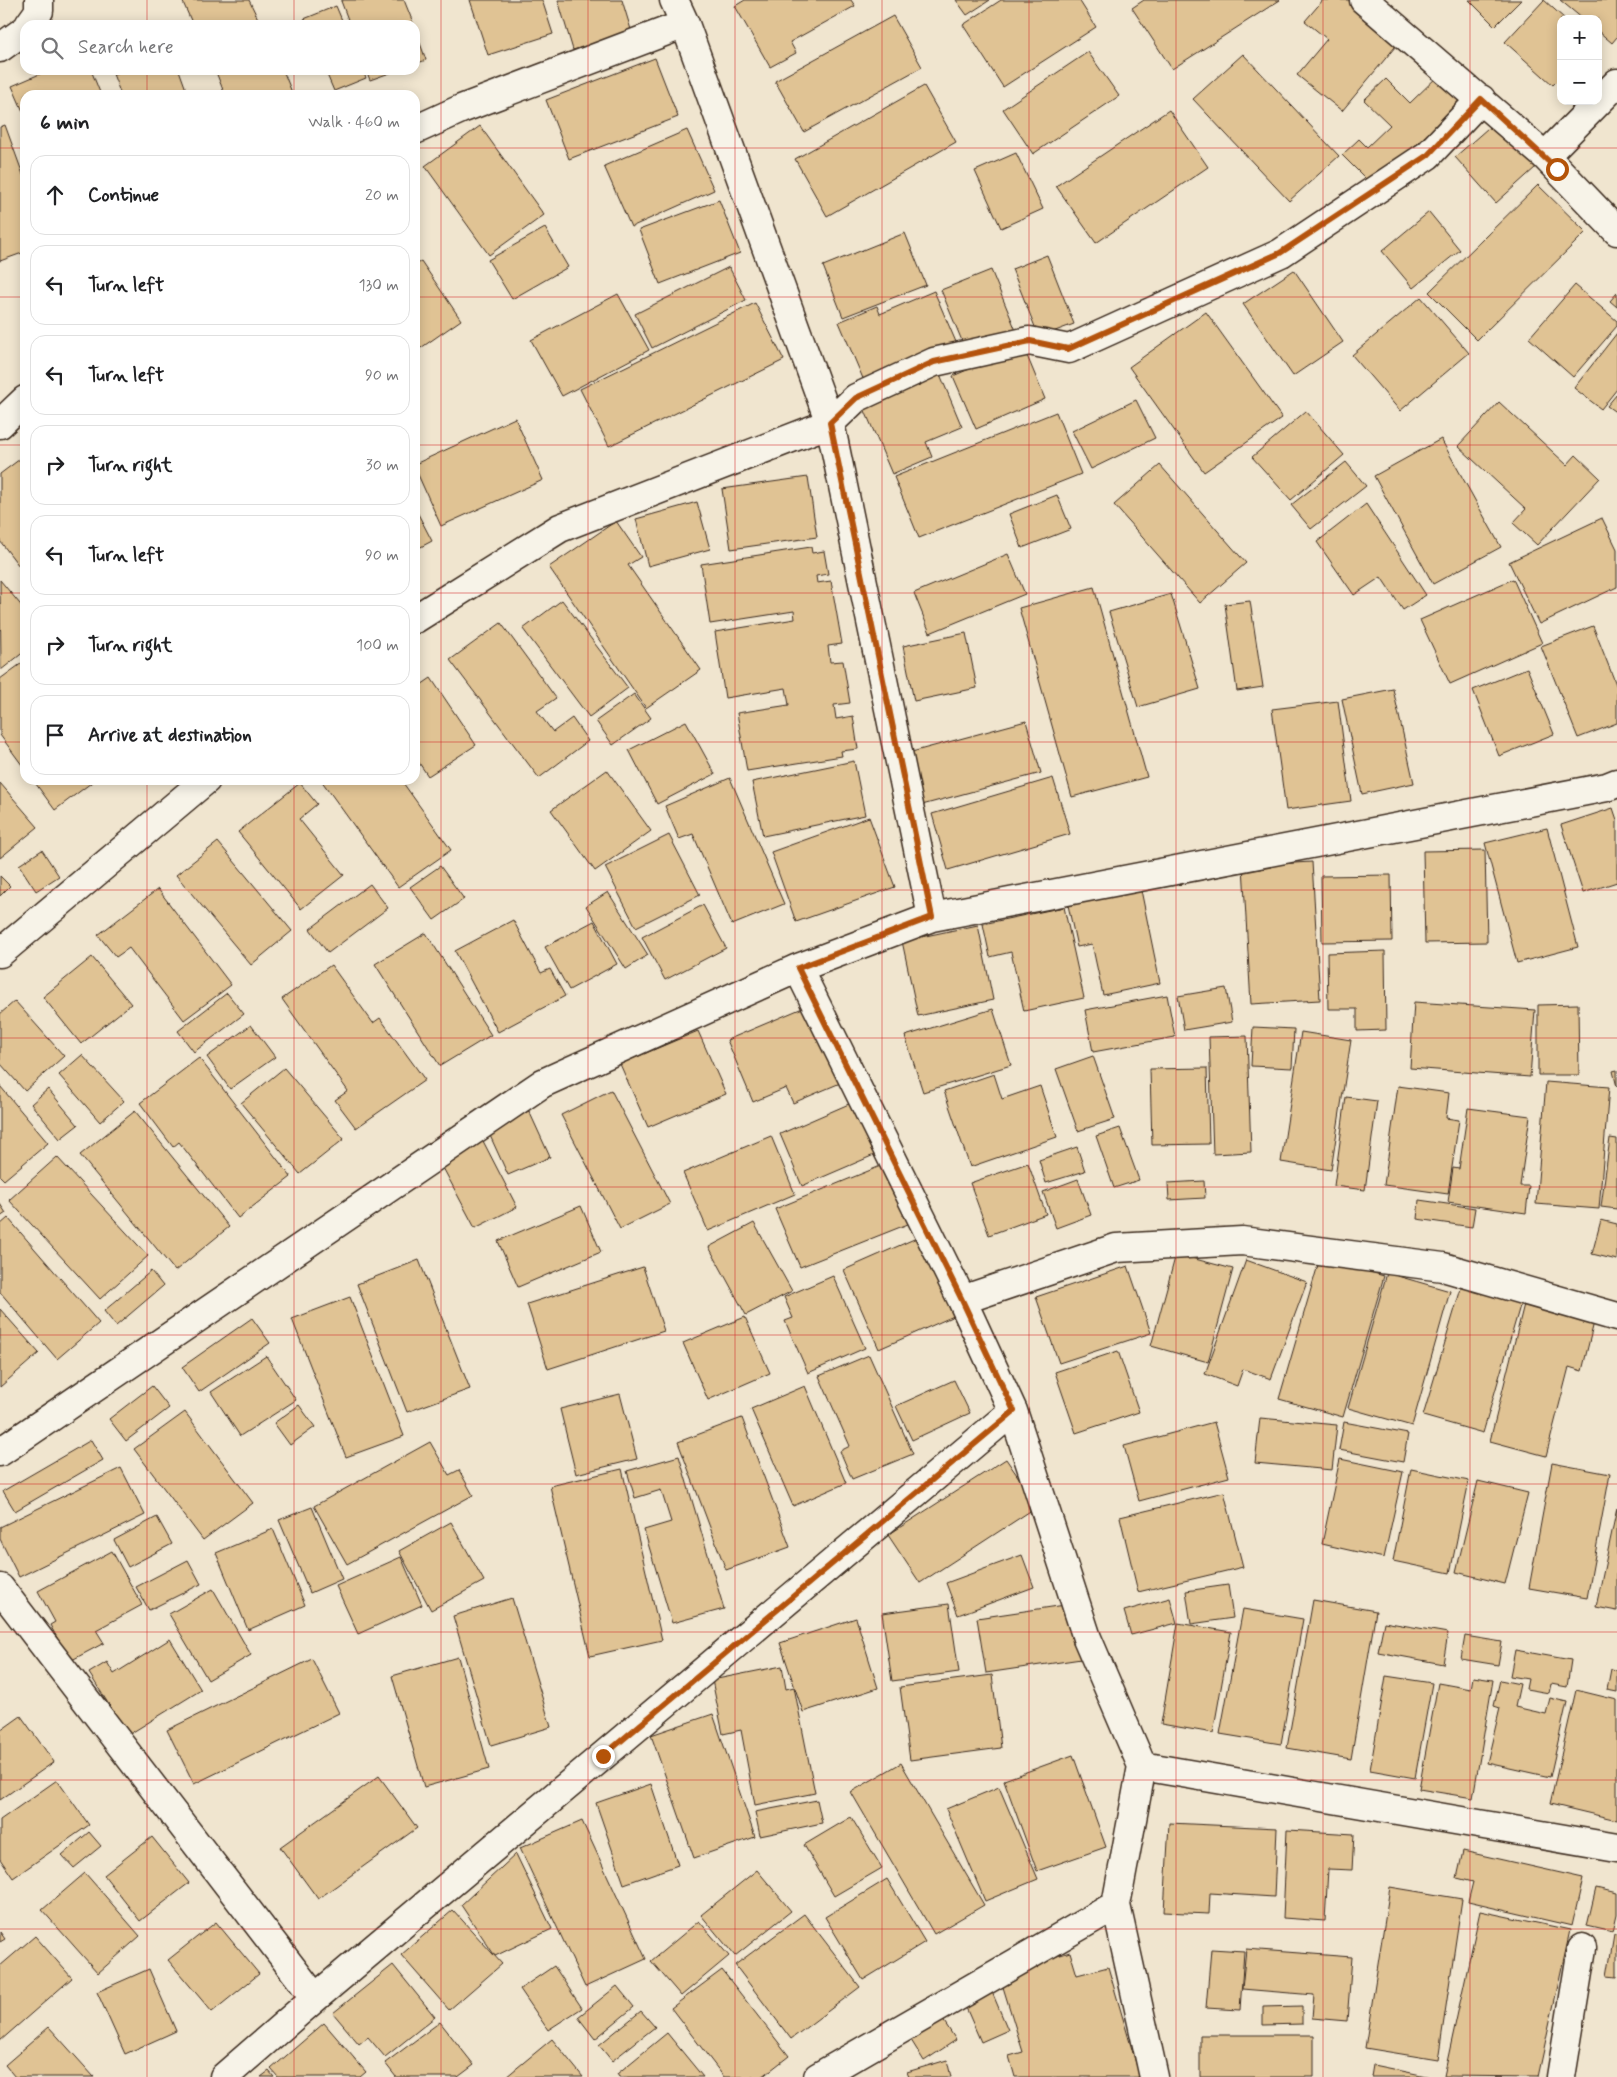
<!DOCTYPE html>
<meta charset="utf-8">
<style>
body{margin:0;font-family:Mynerve,sans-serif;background:#f2f2f2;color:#202124}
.controls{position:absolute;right:15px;top:15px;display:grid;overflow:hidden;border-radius:10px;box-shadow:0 2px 12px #0003}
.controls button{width:45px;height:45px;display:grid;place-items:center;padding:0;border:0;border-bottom:1px solid #e0e0e0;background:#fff;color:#202124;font:25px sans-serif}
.stop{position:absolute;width:15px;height:15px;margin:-11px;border:4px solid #b45309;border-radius:50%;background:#fff}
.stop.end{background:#b45309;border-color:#fff;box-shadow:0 1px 5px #0008}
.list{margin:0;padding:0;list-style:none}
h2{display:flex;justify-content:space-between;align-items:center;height:65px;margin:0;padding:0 20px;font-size:21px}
h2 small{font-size:16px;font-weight:400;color:#757577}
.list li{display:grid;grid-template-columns:32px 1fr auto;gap:15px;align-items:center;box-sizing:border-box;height:80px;margin:0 10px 10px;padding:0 10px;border:1px solid #e0e0e0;border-radius:15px}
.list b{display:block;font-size:19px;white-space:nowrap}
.list em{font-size:16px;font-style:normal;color:#757577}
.icon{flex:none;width:28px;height:28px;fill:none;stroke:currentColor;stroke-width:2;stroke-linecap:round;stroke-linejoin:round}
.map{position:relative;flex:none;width:1617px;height:2077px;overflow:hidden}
.search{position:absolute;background:#fff;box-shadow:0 2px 12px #0003;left:20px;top:20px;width:400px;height:55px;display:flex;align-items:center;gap:12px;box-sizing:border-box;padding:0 18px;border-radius:15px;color:#757577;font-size:19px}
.panel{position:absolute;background:#fff;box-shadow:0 2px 12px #0003;left:20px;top:90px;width:400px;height:695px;border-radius:15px}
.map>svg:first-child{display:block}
.building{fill:#e0c394;stroke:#3b2a1e}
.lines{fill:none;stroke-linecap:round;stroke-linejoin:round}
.minor-casing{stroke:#3b2a1e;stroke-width:31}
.minor{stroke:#f7f3e8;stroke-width:28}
.route{stroke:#b45309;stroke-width:6}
.grid{fill:none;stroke:#d62828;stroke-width:1;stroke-opacity:0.55}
</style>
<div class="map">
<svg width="1617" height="2077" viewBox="0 0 1617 2077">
<rect width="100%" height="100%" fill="#f0e5cf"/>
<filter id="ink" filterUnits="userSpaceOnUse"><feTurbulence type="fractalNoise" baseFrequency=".02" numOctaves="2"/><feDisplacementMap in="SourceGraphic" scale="10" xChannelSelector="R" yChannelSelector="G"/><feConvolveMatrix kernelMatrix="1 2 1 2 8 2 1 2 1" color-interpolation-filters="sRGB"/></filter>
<g filter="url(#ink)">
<path class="building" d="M182 0H249L261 25H193Z
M344 0H404L414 25H350L341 1Z
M470 0H542L553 34 488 55Z
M558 0H622L632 33 573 50Z
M745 0H851L855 6 790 42 796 53 770 67 735 6Z
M956 0H990L967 15Z
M1001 0H1079L1096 27 1003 87 963 25Z
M1144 0H1280L1172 69 1132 8Z
M1323 0H1349L1400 41 1342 111 1297 75 1327 39 1305 21Z
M1469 0H1521L1495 26Z
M1544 0 1565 19H1561V77L1553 85 1505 42Z
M1560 0H1617V37L1612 43 1598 31V19H1583Z
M336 6 344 25H306L304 19Z
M893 16 922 67 804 132 775 81Z
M415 29 426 60 415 64Z
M1088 52 1119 96 1033 154 1003 109Z
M1243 54 1339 156 1289 201 1193 99Z
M655 58 678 117 569 159 546 100Z
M49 70H91L101 95H25V116L12 86Z
M126 70H179L188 95H121L113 74Z
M220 70H283L293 95H225L216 72Z
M325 70H362L366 78 334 91Z
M366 70H398L370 80Z
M1442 72 1470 100 1429 140 1425 136 1373 186 1342 155 1359 139 1367 147 1390 125 1364 100 1386 79 1410 103Z
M924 86 956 142 827 216 795 159Z
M1169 110 1208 167 1096 243 1056 186Z
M1496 121 1536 167 1496 203 1455 157Z
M5 125 25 180V252L0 261V127Z
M480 126 544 215 489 255 425 166Z
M687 130 714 190 631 227 604 166Z
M1016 153 1043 209 1001 228 975 171Z
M1538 185 1586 232 1477 340 1429 292Z
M719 200 740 253 660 284 639 230Z
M1429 212 1460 250 1413 288 1382 251Z
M545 228 568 267 512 299 488 260Z
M905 233 926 285 843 317 823 266Z
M1047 255 1074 324 1039 337 1012 269Z
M421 261 461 320 415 352V265Z
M729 267 746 300 652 348 635 314Z
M991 270 1017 333 967 353 941 290Z
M1294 270 1343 342 1293 376 1243 304Z
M1575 285 1617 321V326L1573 377 1529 338Z
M934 291 959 349 867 388 839 322 877 306 880 314Z
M1617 293V307L1610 301Z
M618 294 649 350 562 396 531 340Z
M1421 297 1469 353 1400 411 1352 355Z
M755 303 784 360 609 446 580 389Z
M1206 312 1282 418 1204 472 1129 367Z
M1617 333V389L1601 409 1574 388Z
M1023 346 1045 399 976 429 953 376Z
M937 367 962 427 926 442 932 457 892 474 860 399Z
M1617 394V413L1607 406Z
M1136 400 1155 438 1091 469 1072 431Z
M1499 402 1567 465 1576 455 1600 478 1537 545 1513 523 1526 509 1458 446Z
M1306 411 1344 455 1291 500 1252 457Z
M1056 412 1081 474 919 538 894 477Z
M515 418 543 480 441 526 415 468V464Z
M1441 439 1501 547 1433 584 1374 476Z
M20 459 25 466V562L19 566 0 541V474Z
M1346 462 1366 486 1311 529 1291 505Z
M1160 465 1246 563 1200 603 1114 505Z
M808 477 817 537 731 549 722 489Z
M1057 495 1071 529 1022 548 1009 514Z
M697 502 710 549 648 566 636 519Z
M1366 504 1426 595 1403 610 1381 577 1354 595 1317 542Z
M415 508 432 541 415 550Z
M1602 518 1617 549V587L1539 624 1509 562Z
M616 521 641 557 628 565 701 670 646 708 549 567Z
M811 547 812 553 824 551 828 574 816 576 817 583 831 581 842 644 828 646 830 662 843 661 850 703 834 705 836 719 853 716 858 749 841 751 842 756 747 771 737 713 789 705 786 688 725 698 715 632 795 619 794 611 710 624 701 564Z
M1008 554 1025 594 930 633 914 593Z
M1513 579 1542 643 1450 684 1420 620Z
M0 580 25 610V651L1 670Z
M1094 587 1147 777 1072 797 1019 608Z
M1171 594 1200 689 1138 707 1109 612Z
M562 600 628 688 589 717 523 629Z
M1250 601 1263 687 1237 691 1225 604Z
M501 623 556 698 537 711 553 732 572 718 588 741 539 778 450 660Z
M1593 626 1617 687V723L1578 738 1541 646Z
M966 633 977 688 914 701 903 646Z
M22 663 25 668V769L0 735V679Z
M1527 668 1554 734 1499 756 1473 690Z
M431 678 476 745 428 776 415 757V689Z
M1393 689 1414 783 1362 794 1342 699Z
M634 694 651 718 613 745 596 721Z
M1338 701 1351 801 1286 810 1272 709Z
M686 721 715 774 657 804 629 750Z
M1026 721 1041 773 922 805 908 753Z
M854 761 865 815 763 836 752 782Z
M607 770 651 831 595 871 551 810Z
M730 778 784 904 732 925 693 834 679 839 665 806Z
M1053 778 1070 834 948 870 932 814Z
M33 780H95L55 810Z
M321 780H401L451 850 398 887Z
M0 783 38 827 0 858Z
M300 783 317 804 299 819 344 875 301 909 238 832Z
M1613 808 1617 820V882L1583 893 1561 825Z
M869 817 895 887 796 922 771 852Z
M1547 828 1578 947 1517 963 1485 843Z
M669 835 700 895 636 927 605 867Z
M218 842 292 931 251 965 176 875Z
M42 850 59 876 36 891 19 865Z
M1485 850 1487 942 1425 943 1423 851Z
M1312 862 1320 1000 1251 1004 1243 866Z
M440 866 464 899 434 920 410 887Z
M1391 875 1392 941 1322 942 1321 876Z
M0 876 10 886 0 896Z
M370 884 388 908 328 953 310 929Z
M158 889 231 985 184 1020 129 948 116 957 98 935Z
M1141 890 1160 983 1103 995 1092 944 1077 947 1068 905Z
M608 892 648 955 626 969 586 906Z
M703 905 726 948 665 980 642 937Z
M1064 907 1084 998 1024 1011 1011 952 990 957 983 924Z
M513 920 541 973 550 969 565 996 498 1032 455 951Z
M594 921 617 964 569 990 545 947Z
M978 925 993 1000 918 1016 902 941Z
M426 933 491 1035 440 1066 375 964Z
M1385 951 1386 1030 1357 1031V1009H1328L1327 953Z
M92 957 131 1004 81 1044 43 997Z
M331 965 373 1023 380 1018 425 1080 356 1128 335 1100 348 1091 282 999Z
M1226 988 1232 1022 1184 1030 1178 996Z
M227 993 244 1014 194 1052 178 1031Z
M1167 995 1175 1037 1093 1052 1085 1010Z
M15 1001 64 1056 25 1091 0 1063V1014Z
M1414 1002 1535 1010 1530 1077 1410 1068Z
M812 1004 845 1081 793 1103 786 1088 753 1102 727 1040Z
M1578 1004 1579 1075H1538V1005Z
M993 1009 1011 1065 923 1092 905 1036Z
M251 1025 275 1057 230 1089 207 1057Z
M1253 1027 1294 1029 1292 1068 1251 1066Z
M698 1031 726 1094 648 1127 620 1064Z
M1301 1032 1351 1040 1331 1170 1281 1162Z
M1247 1036 1251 1152 1213 1154 1209 1037Z
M82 1055 124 1101 100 1122 59 1075Z
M1093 1056 1115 1119 1078 1131 1056 1069Z
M199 1058 291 1177 238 1218 179 1142 173 1147 140 1103Z
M284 1068 344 1139 300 1174 241 1103Z
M1207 1068 1209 1144 1152 1145 1150 1069Z
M1617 1070V1087L1613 1071Z
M994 1074 1002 1099 1040 1086 1057 1137 970 1167 944 1091Z
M1546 1082 1609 1087 1599 1209 1536 1204Z
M0 1086 48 1143 4 1180 0 1176Z
M1398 1086 1449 1093 1446 1118 1459 1120 1448 1194 1384 1185Z
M48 1089 78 1125 60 1139 31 1104Z
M611 1090 670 1204 620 1229 561 1115Z
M1346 1097 1377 1101 1365 1190 1334 1186Z
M858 1100 881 1152 802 1186 780 1134Z
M1468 1108 1530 1116 1520 1186H1529L1526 1213 1448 1202 1453 1168 1459 1169Z
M135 1111 229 1227 175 1271 80 1155Z
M529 1111 550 1157 508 1175 487 1129Z
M1120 1128 1139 1180 1114 1188 1096 1136Z
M771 1136 795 1194 708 1231 683 1173Z
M1610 1138 1617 1139V1209L1601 1207Z
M483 1141 517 1207 475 1228 440 1162Z
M1077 1147 1085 1171 1046 1183 1039 1160Z
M57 1157 148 1256 100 1299 9 1200Z
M1028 1163 1046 1214 989 1235 970 1183Z
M883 1165 908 1224 800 1267 775 1209Z
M1078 1179 1091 1215 1056 1228 1043 1192Z
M1204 1181 1205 1198 1169 1200 1168 1183Z
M1419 1200 1475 1208 1472 1227 1417 1219Z
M0 1204 6 1213 0 1217Z
M581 1206 601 1252 518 1287 498 1241Z
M8 1218 99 1323 57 1359 0 1292V1225Z
M1601 1220 1617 1224V1260L1592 1254Z
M754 1223 792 1291 746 1315 709 1247Z
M921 1236 956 1315 879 1349 844 1270Z
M1176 1254 1233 1269 1208 1362 1151 1346Z
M1320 1258 1384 1276 1343 1417 1279 1399Z
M419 1260 470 1389 407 1412 357 1284Z
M1246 1260 1307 1282 1271 1379 1243 1369 1237 1386 1205 1374Z
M1128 1266 1151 1333 1059 1363 1036 1297Z
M643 1267 664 1331 548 1369 527 1304Z
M151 1271 163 1286 116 1326 104 1311Z
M1387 1273 1450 1291 1412 1426 1348 1408Z
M1465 1275 1524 1292 1483 1433 1423 1416Z
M833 1276 865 1348 808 1373 785 1321 793 1318 784 1297Z
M1526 1296 1596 1314 1582 1371 1569 1367 1546 1456 1490 1441Z
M350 1297 404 1436 346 1457 292 1319Z
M0 1309 39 1353 0 1387Z
M745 1317 770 1373 708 1400 683 1343Z
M252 1318 270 1343 199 1392 182 1367Z
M1118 1351 1139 1412 1076 1433 1055 1372Z
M869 1355 913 1454 852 1479 840 1451 850 1446 819 1376Z
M266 1356 296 1400 240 1436 211 1392Z
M954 1380 970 1413 912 1440 896 1406Z
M152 1386 169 1408 126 1441 109 1419Z
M805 1386 846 1483 793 1506 751 1409Z
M620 1394 637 1459 576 1474 560 1409Z
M299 1405 315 1427 290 1445 274 1423Z
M185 1412 253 1503 203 1540 134 1449Z
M742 1418 790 1547 726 1570 678 1442Z
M1260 1418 1337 1425 1332 1470 1255 1463Z
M1214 1422 1229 1477 1139 1501 1124 1446Z
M1344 1422 1408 1434 1403 1462 1339 1450Z
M91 1440 103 1460 15 1511 3 1491Z
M430 1442 449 1475 459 1470 473 1495 347 1564 314 1506Z
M679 1456 724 1609 672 1623 644 1530 671 1522 661 1490 635 1498 627 1471Z
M1006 1459 1038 1506 920 1583 888 1535Z
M1340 1459 1403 1472 1384 1558 1322 1544Z
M1552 1463 1610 1474 1587 1598 1529 1588Z
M121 1468 145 1515 19 1577 0 1539V1527Z
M622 1469 662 1640 590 1656 550 1486Z
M1411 1469 1469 1481 1450 1573 1393 1561Z
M1478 1481 1528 1493 1505 1584 1456 1572Z
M1224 1492 1243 1567 1138 1592 1120 1517Z
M312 1507 342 1579 310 1593 279 1520Z
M1617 1508V1611L1596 1607Z
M157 1517 172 1544 128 1567 114 1540Z
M451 1522 484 1581 431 1610 399 1551Z
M273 1529 305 1605 248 1630 216 1553Z
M112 1551 142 1605 96 1630 104 1643 70 1661 50 1625 55 1622 38 1591Z
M1022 1555 1034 1587 958 1615 946 1583Z
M401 1557 422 1605 358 1634 336 1586Z
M188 1560 201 1584 149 1610 136 1587Z
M1228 1585 1233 1618 1191 1624 1186 1591Z
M213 1589 251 1655 208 1680 169 1614Z
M512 1598 551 1727 491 1745 453 1616Z
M1170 1598 1177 1623 1131 1635 1124 1611Z
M1313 1600 1376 1611 1351 1759 1287 1748Z
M949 1604 959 1672 892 1681 882 1613Z
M1072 1604 1081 1659 986 1673 977 1618Z
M1243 1609 1303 1619 1281 1744 1220 1734Z
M856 1618 878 1688 803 1712 780 1643Z
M1384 1622 1448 1633 1443 1664 1378 1652Z
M1178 1623 1231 1632 1213 1733 1161 1724Z
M1465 1636 1502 1642 1498 1665 1461 1659Z
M170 1639 201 1690 128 1735 89 1673 107 1662 114 1674Z
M1515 1650 1571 1660 1567 1687 1551 1684 1549 1693 1526 1689 1528 1679 1510 1676Z
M458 1657 489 1769 424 1787 392 1676Z
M312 1659 339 1713 194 1784 167 1730Z
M782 1666 786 1689 794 1687 815 1793 755 1805 741 1730 723 1734 712 1680Z
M1611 1669 1617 1670V1692L1607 1690Z
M992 1675 1001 1748 910 1760 900 1687Z
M1386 1676 1432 1683 1415 1778 1370 1770Z
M1473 1677 1493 1680 1473 1798 1419 1789 1438 1683 1471 1689Z
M1500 1680 1520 1684 1515 1707 1546 1714 1550 1698 1567 1702 1550 1777 1487 1763 1500 1708 1494 1706Z
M1576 1690 1617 1700V1820L1550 1804Z
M713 1714 755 1837 694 1858 651 1735Z
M21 1716 54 1762 0 1800V1731Z
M1073 1755 1106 1847 1037 1871 1004 1780Z
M901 1763 984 1905 934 1934 851 1792Z
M379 1776 417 1828 318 1899 280 1847Z
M57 1780 89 1825 13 1878 0 1859V1820Z
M651 1784 678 1865 624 1884 596 1803Z
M999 1787 1038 1879 985 1901 946 1809Z
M817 1800 822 1823 760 1836 755 1812Z
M851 1817 882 1868 834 1896 804 1845Z
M582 1821 646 1959 585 1987 520 1848Z
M1169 1823 1277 1828 1274 1897 1210 1893 1209 1914 1164 1912Z
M1287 1830 1354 1834 1352 1870 1328 1869 1325 1921 1283 1918Z
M89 1832 101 1846 74 1868 62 1855Z
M152 1837 189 1883 140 1921 104 1875Z
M1463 1851 1583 1878 1572 1926 1468 1902 1473 1882 1457 1878Z
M516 1854 552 1929 495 1956 461 1905Z
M757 1870 791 1911 735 1956 701 1915Z
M85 1873 140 1936 98 1973 42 1910Z
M887 1879 925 1942 863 1980 825 1917Z
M1390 1887 1462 1899 1438 2060 1365 2048Z
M1596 1888 1617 1893V1915L1613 1932 1587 1926Z
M453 1910 502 1964 449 2010 401 1955Z
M1480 1911 1570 1930 1538 2077 1444 2076Z
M804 1914 860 1987 791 2039 735 1965Z
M699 1921 729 1956 681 1996 651 1961Z
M216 1922 259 1974 212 2012 168 1960Z
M0 1932 5 1939 0 1942Z
M1614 1934H1617V1977L1607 1976Z
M35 1936 72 1978 0 2041V1966Z
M1211 1949 1244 1951 1240 2010 1206 2008Z
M1246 1949 1352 1957 1347 2021 1312 2018 1314 1995 1242 1989Z
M1070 1952 1077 1975 1108 1967 1140 2077H1015L1009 2056 1023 2052 999 1974Z
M393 1965 435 2017 385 2057 368 2037 359 2044 333 2013Z
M554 1966 582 2008 548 2030 520 1989Z
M149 1969 176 2031 125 2054 97 1992Z
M722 1970 789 2056 762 2077H724L671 2008Z
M617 1986 634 2007 595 2039 578 2017Z
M992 1992 1008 2030 981 2042 964 2003Z
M1302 2006V2024L1263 2025V2007Z
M641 2011 655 2027 612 2061 599 2045Z
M943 2020 956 2040 924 2061 911 2040Z
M440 2022 474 2065 458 2077H396L385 2063Z
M324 2023 366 2072 360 2077H278L271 2069Z
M49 2027 94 2077H15L5 2065Z
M667 2033 703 2077H619L617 2074Z
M1200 2035H1314V2077H1200Z
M552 2039 583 2077H506Z
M947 2060 951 2077H909L907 2072Z
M1373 2065 1431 2077H1371Z
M269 2071 274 2077H261Z"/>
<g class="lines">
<defs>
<path id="minor" d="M674 0 685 24 830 423 932 917
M1364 0 1545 156 1617 231
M29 25 39 11V0
M0 48 25 30
M415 130 461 109 685 24
M1545 156 1617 83
M0 424 25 400
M415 619 560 528 830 423 856 398 934 362 1029 341 1069 349 1281 253 1428 155 1481 99
M0 953 206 780
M798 968 962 1300 1013 1411 1087 1638 1142 1766 1116 1905 1154 2077
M962 1300 1116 1248 1242 1241 1443 1267 1617 1317
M0 1452 543 1083 798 968 932 917 1607 787 1617 783
M0 1588 315 1998
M1142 1766 1617 1848
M224 2077 315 1998 1013 1411
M818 2077 1116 1905
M1561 2077 1582 1948"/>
</defs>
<use href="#minor" class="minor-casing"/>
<use href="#minor" class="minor"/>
</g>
</g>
<g class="lines" filter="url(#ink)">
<path class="route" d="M603 1756 1014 1411 962 1300 798 968 932 917 830 423 856 398 934 362 1030 341 1068 349 1280 253 1428 155 1481 99 1557 169"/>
</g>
<path class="grid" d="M147 0V25M294 0V25M441 0V2077M588 0V2077M735 0V2077M882 0V2077M1029 0V2077M1176 0V2077M1323 0V2077M1470 0V2077M147 70V95M294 70V95M0 148H25M415 148H1617M0 297H25M415 297H1617M0 445H25M415 445H1617M0 593H25M415 593H1617M0 742H25M415 742H1617M147 780V2077M294 780V2077M0 890H1617M0 1038H1617M0 1187H1617M0 1335H1617M0 1484H1617M0 1632H1617M0 1780H1617M0 1929H1617"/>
</svg>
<div class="controls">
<button>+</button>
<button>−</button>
</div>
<div class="stop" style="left:1557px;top:169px"></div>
<div class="stop end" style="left:603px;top:1756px"></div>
<div class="search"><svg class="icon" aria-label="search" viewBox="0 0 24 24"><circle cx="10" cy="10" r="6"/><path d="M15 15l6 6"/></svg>Search here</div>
<section class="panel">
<h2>6 min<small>Walk · 460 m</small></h2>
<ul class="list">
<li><svg class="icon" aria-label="ahead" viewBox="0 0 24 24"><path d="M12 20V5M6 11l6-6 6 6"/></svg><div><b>Continue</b></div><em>20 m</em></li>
<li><svg class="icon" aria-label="left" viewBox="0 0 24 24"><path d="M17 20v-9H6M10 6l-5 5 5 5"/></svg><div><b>Turn left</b></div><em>130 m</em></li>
<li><svg class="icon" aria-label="left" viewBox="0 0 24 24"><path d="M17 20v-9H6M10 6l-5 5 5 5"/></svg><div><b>Turn left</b></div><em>90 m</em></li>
<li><svg class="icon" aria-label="right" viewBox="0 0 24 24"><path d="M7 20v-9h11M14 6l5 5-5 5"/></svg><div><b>Turn right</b></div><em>30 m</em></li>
<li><svg class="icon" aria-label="left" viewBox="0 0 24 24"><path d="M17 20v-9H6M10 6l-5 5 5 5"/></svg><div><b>Turn left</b></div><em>90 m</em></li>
<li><svg class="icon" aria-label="right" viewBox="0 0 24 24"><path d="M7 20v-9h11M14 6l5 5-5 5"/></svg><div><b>Turn right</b></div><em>100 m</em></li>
<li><svg class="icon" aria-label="arrive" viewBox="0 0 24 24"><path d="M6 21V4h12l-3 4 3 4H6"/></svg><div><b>Arrive at destination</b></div></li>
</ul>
</section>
</div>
